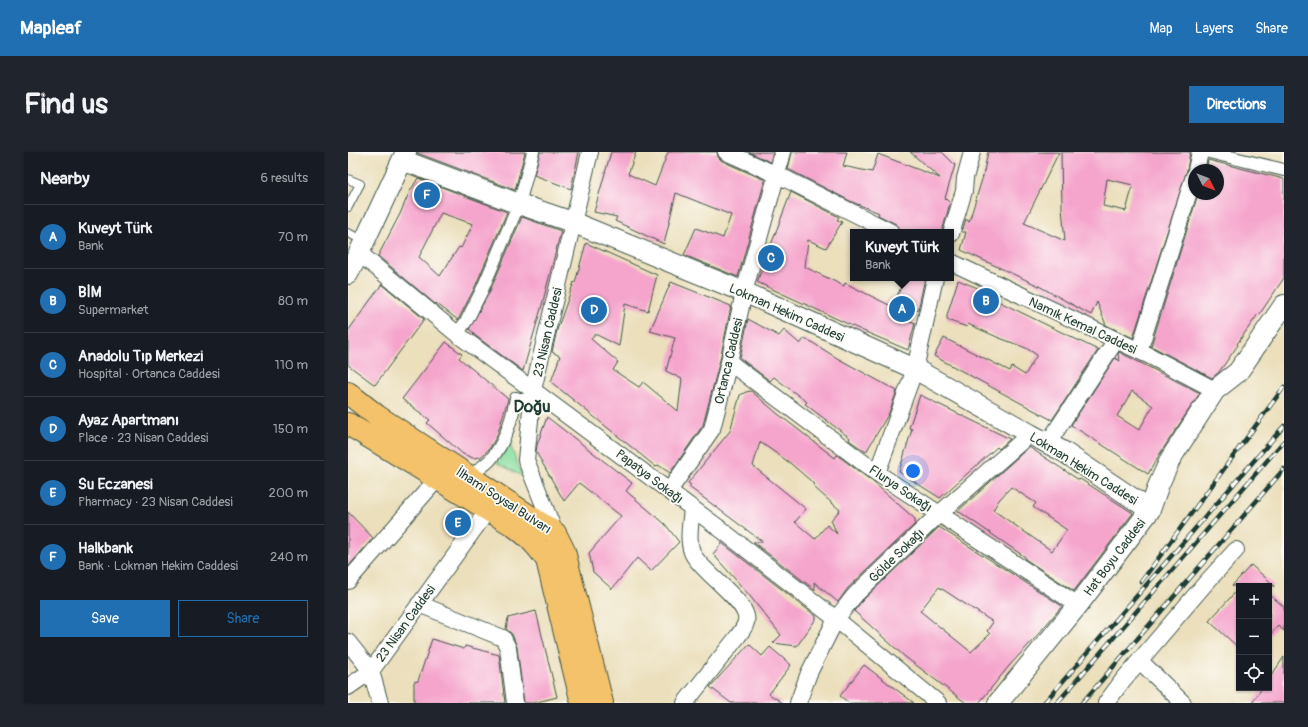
<!DOCTYPE html>
<meta charset="utf-8">
<style>
body{margin:0;font-family:Pangolin,sans-serif;background:#20242c;color:#f1f3f6}
.controls{position:absolute;right:12px;bottom:12px;display:grid;overflow:hidden;border-radius:0px;box-shadow:0 1px 3px #0004}
.controls button{width:36px;height:36px;display:grid;place-items:center;padding:0;border:0;border-bottom:1px solid #363941;background:#171b24;color:#f1f3f6;font:20px sans-serif}
.compass{position:absolute;left:840px;top:12px;width:36px;height:36px;border-radius:50%;background:#171b24;box-shadow:0 1px 3px #0004;rotate:132deg}
.you{position:absolute;left:565px;top:319px;width:14px;height:14px;margin:-10px;border:3px solid #fff;border-radius:50%;background:#1a73e8;box-shadow:0 0 0 6px #1a73e833}
.badge{display:grid;place-items:center;width:26px;height:26px;border-radius:50%;background:#1f6fb2;color:#fff;font-size:13px;font-weight:700}
.pin{position:absolute;translate:-50% -50%;border:2px solid #fff;box-shadow:0 1px 4px #0006}
.popup{position:absolute;left:502px;top:77px;width:104px;height:52px;box-sizing:border-box;display:grid;place-content:center;border-radius:0px;background:#171b24;filter:drop-shadow(0 1px 3px #0005);font-size:13px;white-space:nowrap;color:#9ea1a6}
.popup b{font-size:15px;color:#f1f3f6}
.popup::after{content:'';position:absolute;left:50%;top:100%;margin-left:-8px;border:8px solid transparent;border-top-color:#171b24}
.list{margin:0;padding:0;list-style:none}
h2{display:flex;justify-content:space-between;align-items:center;height:52px;margin:0;padding:0 16px;font-size:17px}
h2 small{font-size:13px;font-weight:400;color:#9ea1a6}
.list li{display:grid;grid-template-columns:26px 1fr auto;gap:12px;align-items:center;box-sizing:border-box;height:64px;padding:0 16px;border-top:1px solid #363941}
.list b{display:block;font-size:15px;white-space:nowrap}
.list p{margin:0;font-size:13px;white-space:nowrap;color:#9ea1a6}
.list em{font-size:13px;font-style:normal;color:#9ea1a6}
.actions{display:flex;gap:8px;padding:12px 16px}
.actions a{flex:1;padding:9px 0;border:1px solid #1f6fb2;border-radius:0px;text-align:center;font-size:14px;color:#1f6fb2}
.actions .main{background:#1f6fb2;color:#fff}
.icon{flex:none;width:22px;height:22px;fill:none;stroke:currentColor;stroke-width:2;stroke-linecap:round;stroke-linejoin:round}
.map{position:relative;flex:none;width:936px;height:551px;overflow:hidden;border-radius:0px}
header{display:flex;align-items:center;gap:24px;box-sizing:border-box;height:56px;padding:0 20px;background:#1f6fb2;color:#fff}
header strong{font-size:19px}
nav{display:flex;gap:22px;margin-inline-start:auto;font-size:14px}
.intro{display:flex;align-items:center;justify-content:space-between;box-sizing:border-box;height:96px;padding:0 24px}
h1{margin:0;font-size:28px}
.button{padding:10px 18px;border-radius:0px;background:#1f6fb2;color:#fff;font-size:14px;font-weight:700}
main{display:flex;gap:24px;padding:0 24px}
aside{flex:1;background:#171b24;border-radius:0px;box-shadow:0 1px 3px #0004}
.map>svg:first-child{display:block}
.green{fill:#8de0a1;stroke:#568e6a}
.building{fill:#f5a4cc;fill-rule:evenodd}
.lines{fill:none;stroke-linecap:round;stroke-linejoin:round}
.service-casing{stroke:#3e5548;stroke-width:10}
.pedestrian-casing{stroke:#3e5548;stroke-width:14}
.minor-casing{stroke:#3e5548;stroke-width:18}
.tertiary-casing{stroke:#3e5548;stroke-width:22}
.primary-casing{stroke:#3e5548;stroke-width:24}
.service{stroke:#fff;stroke-width:8}
.pedestrian{stroke:#fff;stroke-width:12}
.minor{stroke:#fff;stroke-width:16}
.tertiary{stroke:#fff;stroke-width:20}
.primary{stroke:#f4c26a;stroke-width:22}
.rail-casing{stroke:#1f3d34;stroke-width:4.5}
.rail{stroke:#fdfcf7;stroke-width:3;stroke-dasharray:9;stroke-linecap:butt}
.labels{text-anchor:middle;stroke-width:3.5;stroke-linejoin:round;paint-order:stroke}
.street-label{font-size:13px;fill:#1f3d34;stroke:#fdfcf7}
.district-label{font-size:17px;font-weight:bold;fill:#1f3d34;stroke:#fdfcf7}
</style>
<header>
<strong>Mapleaf</strong>
<nav><a>Map</a><a>Layers</a><a>Share</a></nav>
</header>
<div class="intro"><h1>Find us</h1><a class="button">Directions</a></div>
<main>
<aside>
<h2>Nearby<small>6 results</small></h2>
<ul class="list">
<li><span class="badge">A</span><div><b>Kuveyt Türk</b><p>Bank</p></div><em>70 m</em></li>
<li><span class="badge">B</span><div><b>BİM</b><p>Supermarket</p></div><em>80 m</em></li>
<li><span class="badge">C</span><div><b>Anadolu Tıp Merkezi</b><p>Hospital · Ortanca Caddesi</p></div><em>110 m</em></li>
<li><span class="badge">D</span><div><b>Ayaz Apartmanı</b><p>Place · 23 Nisan Caddesi</p></div><em>150 m</em></li>
<li><span class="badge">E</span><div><b>Su Eczanesi</b><p>Pharmacy · 23 Nisan Caddesi</p></div><em>200 m</em></li>
<li><span class="badge">F</span><div><b>Halkbank</b><p>Bank · Lokman Hekim Caddesi</p></div><em>240 m</em></li>
</ul>
<div class="actions"><a class="main">Save</a><a>Share</a></div>
</aside>
<div class="map">
<svg width="936" height="551" viewBox="0 0 936 551">
<rect width="100%" height="100%" fill="#fdfcf7"/>
<filter id="ink" filterUnits="userSpaceOnUse"><feTurbulence type="fractalNoise" baseFrequency=".025" numOctaves="2"/><feDisplacementMap in="SourceGraphic" scale="8" xChannelSelector="R" yChannelSelector="G"/><feConvolveMatrix kernelMatrix="1 2 1 2 8 2 1 2 1" color-interpolation-filters="sRGB"/></filter>
<filter id="wash" filterUnits="userSpaceOnUse"><feTurbulence type="fractalNoise" baseFrequency=".012" numOctaves="4" result="noise"/><feDisplacementMap in="SourceGraphic" scale="16" xChannelSelector="R" yChannelSelector="G"/><feGaussianBlur stdDeviation="0.9" result="paint"/><feColorMatrix in="noise" values="0 0 0 0 0 0 0 0 0 0 0 0 0 0 0 0 0 1.4 0 .05"/><feComposite in="paint" operator="in"/></filter>
<g filter="url(#wash)">
<rect width="100%" height="100%" fill="#ebdfbc"/>
<path class="green" d="M162 292 174 324 149 311Z"/>
<g id="blocks">
<path class="building" d="M69 0H177L167 38 69 1Z
M192 0H231L223 37 186 23Z
M263 0H288L280 22 307 34 320 0H369L370 5 374 9 417 28 390 125 336 103 348 76 375 86 383 63 328 41 316 92 267 69 269 65 246 60Z
M401 0H425L422 10Z
M444 0H499L495 14 524 20 530 2 592 26 562 0H594L607 13 597 46 602 51 594 80H552L551 75 548 72 530 63 531 61 502 49 440 17Z
M640 0H711L676 71 717 89 714 56 713 0H842L839 18 785 186 758 173 749 150 743 163 689 133 613 98 618 80H614L618 67 621 70 635 24ZM759 27 785 33 778 59 755 54Z
M860 8 936 27V126L911 163 910 162 889 192 890 193 871 220 864 226 803 194 850 42H870V18H858Z
M70 26 159 60 127 135 110 168 88 151 87 152 30 104 52 62 61 41ZM93 61 125 72 113 96 111 95 92 124 71 105Z
M443 40 491 65 489 68 494 70 478 96 460 88 457 115 496 134 497 131 543 154 551 140 556 126H577L570 158 565 156 560 168 567 171 560 198 513 178 409 130Z
M174 65 213 79 194 153 175 219 125 182 126 181 121 177 141 141Z
M238 91 309 123 300 159 277 152 271 194 247 182 243 187 270 210 265 218 291 235 295 230 330 259 334 227 318 219 327 186 302 179 323 130 383 154 372 208 355 273 322 321 310 313 308 315 203 230 212 204 204 200 209 178 226 130 227 131Z
M610 128 632 137V140L664 156 750 198 704 268 586 204 596 186 662 219 664 215 677 223 689 203 678 196 649 185 620 172 619 175 599 168V163Z
M34 132 76 167 27 233 0 213V179Z
M400 167 431 184 436 178 452 192 457 186 489 206 549 239 541 261 518 300 501 288 502 286 457 252 459 250 426 225 422 229 392 206Z
M98 190 114 202 111 206 160 247 149 284 141 297 133 305 125 306 115 302 79 271 82 268 54 247Z
M771 200 852 241 813 300 800 322 723 273 767 206 772 209 770 203ZM784 239 805 254 791 278 769 264Z
M403 239 430 262 487 306 489 303 525 330 567 367V372L500 436 490 450 466 430 467 438 405 390H415L341 335 343 333 340 331 382 279 392 243 398 240ZM412 290 442 311 464 330 468 337 492 358 483 368 489 382 479 373 467 387 447 370 458 357 405 314Z
M572 243 662 287 651 297 649 295 592 346 551 320 564 277 561 276Z
M199 265 284 331 278 339 317 372 331 390 303 419 289 406 264 437 245 420 241 401 273 364 231 331 216 349 188 300 189 293Z
M681 295 731 328 732 327 785 361 726 439 677 407V405L610 359ZM663 335 688 351 685 355 719 378 704 399 645 358 651 348Z
M0 360 25 386 0 415Z
M591 375 714 454 686 487 661 514 631 551H618L556 504 506 459 514 449ZM591 435 645 470 639 479 642 482 623 500 572 459Z
M374 391 468 464V467L449 494 425 491 433 483 401 443 365 402Z
M903 413 927 434H884Z
M891 436V496L861 469Z
M921 442 936 455V479L930 474 921 484Z
M188 459 209 545 185 551H176L169 495 164 482 158 477 160 466Z
M84 487 116 497 117 494 151 503 157 551H66V530L70 529Z
M401 492 414 504 422 495 443 513 421 542 435 551H383L362 535Z
M936 505V551H904L914 536H921V527Z
M516 513 566 551H501L492 544Z"/>
</g>
</g>
<g filter="url(#ink)">
<use href="#blocks" fill-opacity="0" stroke="#3e5548" stroke-width="1"/>
<g class="lines">
<defs>
<path id="service" d="M0 27 12 32 0 55
M0 81 17 89"/>
<path id="pedestrian" d="M861 0 936 18
M109 182 119 168 134 138 171 52 185 0
M123 324C129 318 136 314 142 308 157 292 164 267 168 246L184 250"/>
<path id="minor" d="M378 0 436 26 543 80
M848 18 852 0
M603 82 616 39 617 26 624 0
M11 101 109 182 371 376 488 467 590 551
M603 110 800 203 867 238
M791 199 846 24
M381 210 529 321 730 453
M700 291 768 188
M529 321 567 217 587 126
M321 339 364 277 381 210 396 140 435 0
M207 381 178 308 185 238 242 0
M0 429 90 326
M71 452 155 486 160 496 167 551
M0 490 23 519 0 535
M792 509 835 551
M32 551 23 519 140 358
M337 551 390 484C394 478 400 472 398 464 394 446 356 421 346 404 338 391 343 370 344 356
M450 551 461 521 488 467 507 443 591 362 682 282
M758 551 775 528 856 433 888 398"/>
<path id="tertiary" d="M54 8 171 52 224 70 396 140 567 217 682 282 716 300 802 358
M0 122 11 101 58 0
M650 551 730 453 802 358 811 332 823 306 867 238 890 220 936 153"/>
<path id="primary" d="M0 241 29 264 207 381 216 399 254 551
M0 272 165 373C180 384 188 392 199 408L234 551"/>
</defs>
<use href="#service" class="service-casing"/>
<use href="#pedestrian" class="pedestrian-casing"/>
<use href="#minor" class="minor-casing"/>
<use href="#tertiary" class="tertiary-casing"/>
<use href="#primary" class="primary-casing"/>
<use href="#service" class="service"/>
<use href="#pedestrian" class="pedestrian"/>
<use href="#minor" class="minor"/>
<use href="#tertiary" class="tertiary"/>
<use href="#primary" class="primary"/>
<defs>
<path id="rail" d="M793 430 936 235
M696 551 936 274
M709 551 936 289
M734 551 936 317"/>
</defs>
<use href="#rail" class="rail-casing"/>
<use href="#rail" class="rail"/>
</g>
</g>
<g class="labels">
<g class="street-label">
<text transform="translate(439 160) rotate(24)" y="5">Lokman Hekim Caddesi</text>
<text transform="translate(735 173) rotate(25)" y="5">Namık Kemal Caddesi</text>
<text transform="translate(199 180) rotate(-77)" y="5">23 Nisan Caddesi</text>
<text transform="translate(380 209) rotate(-77)" y="5">Ortanca Caddesi</text>
<text transform="translate(736 316) rotate(32)" y="5">Lokman Hekim Caddesi</text>
<text transform="translate(302 324) rotate(37)" y="5">Papatya Sokağı</text>
<text transform="translate(553 336) rotate(34)" y="5">Flurya Sokağı</text>
<text transform="translate(156 348) rotate(33)" y="5">İlhami Soysal Bulvarı</text>
<text transform="translate(548 403) rotate(-44)" y="5">Gölde Sokağı</text>
<text transform="translate(766 405) rotate(-53)" y="5">Hat Boyu Caddesi</text>
<text transform="translate(57 471) rotate(-54)" y="5">23 Nisan Caddesi</text>
</g>
<g class="district-label">
<text x="184" y="260">Doğu</text>
</g>
</g>
</svg>
<div class="controls">
<button>+</button>
<button>−</button>
<button><svg class="icon" aria-label="locate" viewBox="0 0 24 24"><circle cx="12" cy="12" r="6"/><path d="M12 2v4M12 18v4M2 12h4M18 12h4"/></svg></button>
</div>
<svg class="compass" viewBox="-18 -18 36 36"><path d="M0-13l5 13h-10z" fill="#e53935"/><path d="M0 13l5-13h-10z" fill="#9ea1a6"/></svg>
<div class="you"></div>
<div class="pin badge" style="left:554px;top:157px">A</div>
<div class="popup"><b>Kuveyt Türk</b>Bank</div>
<div class="pin badge" style="left:638px;top:149px">B</div>
<div class="pin badge" style="left:423px;top:106px">C</div>
<div class="pin badge" style="left:246px;top:158px">D</div>
<div class="pin badge" style="left:110px;top:371px">E</div>
<div class="pin badge" style="left:79px;top:43px">F</div>
</div>
</main>
